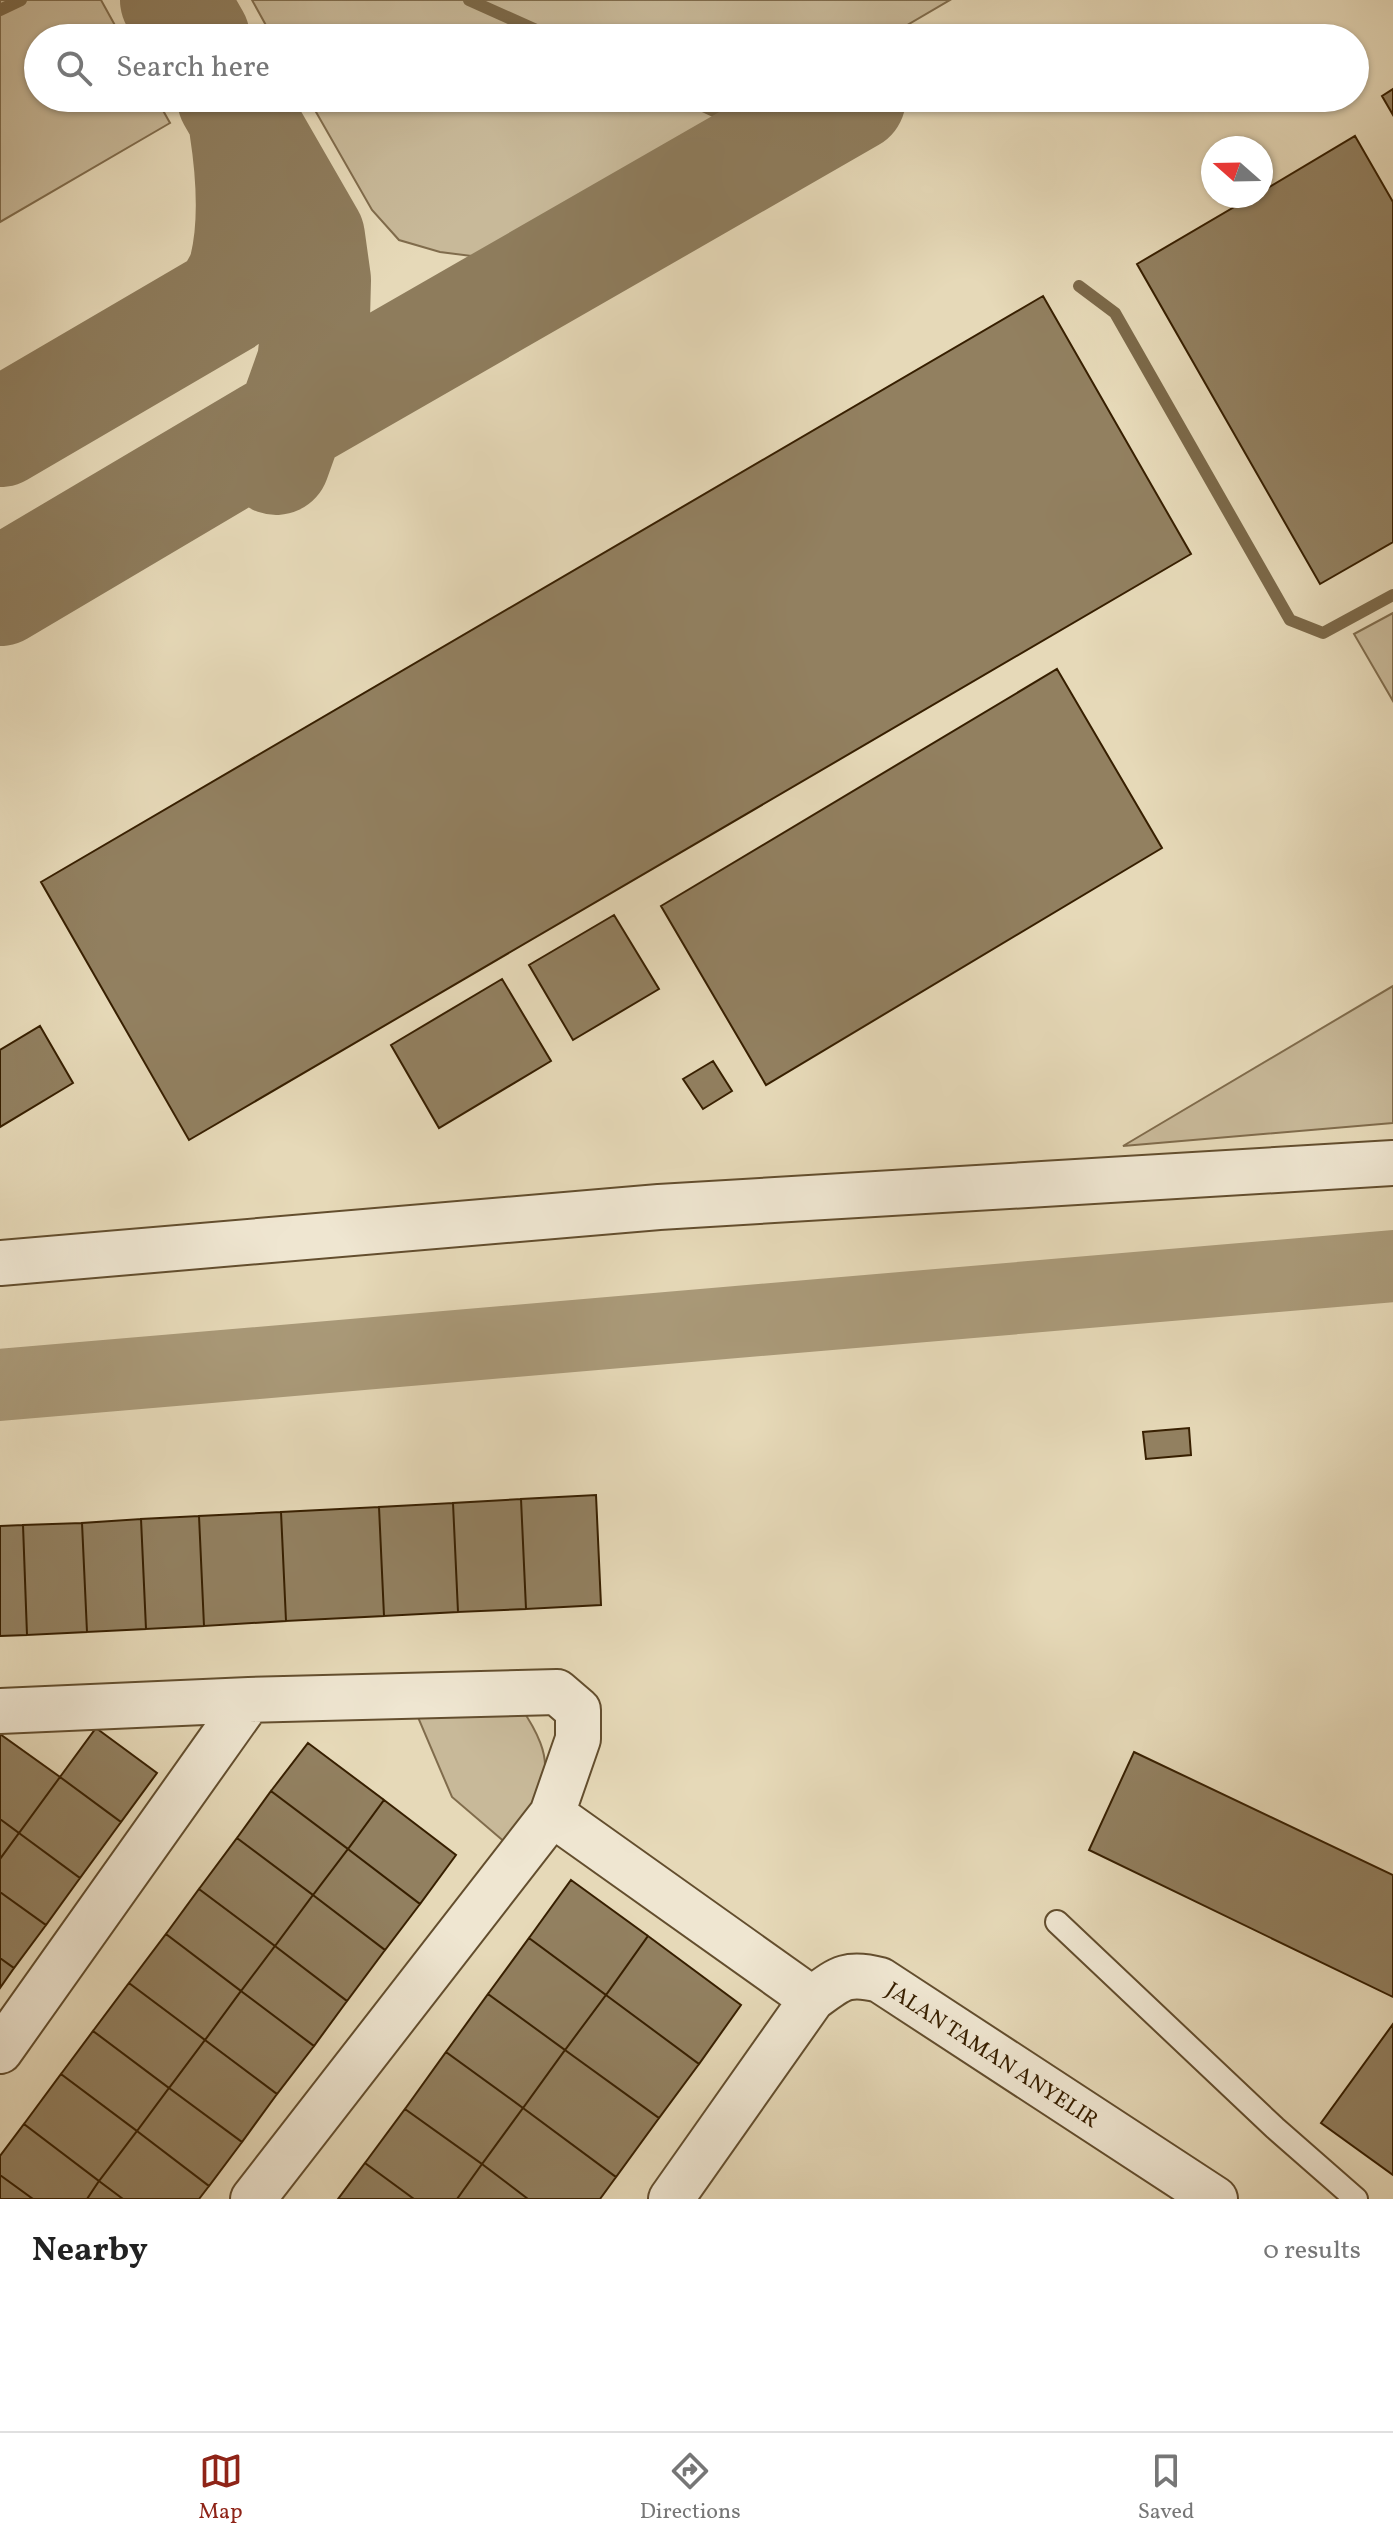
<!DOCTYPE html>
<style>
body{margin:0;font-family:Vollkorn,serif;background:#f2f2f2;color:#222}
.compass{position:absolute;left:1201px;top:136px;width:72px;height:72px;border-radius:50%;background:#fff;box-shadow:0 2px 6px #0004;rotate:290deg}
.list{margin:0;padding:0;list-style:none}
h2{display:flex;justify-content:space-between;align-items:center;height:104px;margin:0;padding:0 32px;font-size:34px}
h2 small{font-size:26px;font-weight:400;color:#767676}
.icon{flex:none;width:44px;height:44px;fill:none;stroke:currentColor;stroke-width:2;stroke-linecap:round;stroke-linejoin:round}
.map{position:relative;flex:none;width:1393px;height:2199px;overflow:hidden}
.search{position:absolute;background:#fff;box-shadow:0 2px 6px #0004;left:24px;right:24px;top:24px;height:88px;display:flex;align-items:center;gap:20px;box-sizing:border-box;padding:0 28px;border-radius:44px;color:#767676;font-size:30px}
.sheet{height:232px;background:#fff}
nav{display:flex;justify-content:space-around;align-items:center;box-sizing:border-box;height:112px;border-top:2px solid #e0e0e0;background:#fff;font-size:22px;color:#767676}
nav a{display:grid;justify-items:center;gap:4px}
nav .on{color:#8f2418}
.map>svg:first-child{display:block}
.green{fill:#c8b999;stroke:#806c4c;stroke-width:2}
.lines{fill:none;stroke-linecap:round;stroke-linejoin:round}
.stream{stroke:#7c6949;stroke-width:12}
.river{stroke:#aa9a79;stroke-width:72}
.taxiway{stroke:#8e7c5c;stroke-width:108}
.building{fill:#928060;stroke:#371f00;stroke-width:2}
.lane-casing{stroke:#634e2e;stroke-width:26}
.street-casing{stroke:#634e2e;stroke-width:48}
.lane{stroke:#efe6d1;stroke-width:22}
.street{stroke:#efe6d1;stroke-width:44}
.labels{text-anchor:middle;stroke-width:8;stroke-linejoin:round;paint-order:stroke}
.street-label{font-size:22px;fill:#371f00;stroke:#efe6d1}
</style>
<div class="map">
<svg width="1393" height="2199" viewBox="0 0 1393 2199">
<rect width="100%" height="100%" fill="#e6d9b8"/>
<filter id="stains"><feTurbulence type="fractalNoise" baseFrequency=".0025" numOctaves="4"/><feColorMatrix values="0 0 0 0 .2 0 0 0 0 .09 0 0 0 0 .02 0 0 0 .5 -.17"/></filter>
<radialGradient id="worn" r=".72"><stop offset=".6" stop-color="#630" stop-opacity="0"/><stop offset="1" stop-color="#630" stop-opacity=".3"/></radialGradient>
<path class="green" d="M0 0H101L122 38H38V98H156L170 123 0 222Z
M252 0H950L885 38H273Z
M308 98H782L503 260 440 252 399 240 372 210Z
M1393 613V701L1354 634Z
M1393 986V1123L1123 1146Z
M520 1706C564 1771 544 1785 507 1844L452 1797 417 1715Z"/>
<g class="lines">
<path class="stream" d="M469 0 554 38
M0 10 21 0
M686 98 725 116
M1079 286 1115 313 1290 620 1323 633 1393 595"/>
<path class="river" d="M0 1385 1393 1266"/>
<path class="taxiway" d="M174 0 196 38
M231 98 311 237 317 280 316 318 311 363 276 461
M0 433 226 301C232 291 240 279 243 268 254 223 250 171 243 126
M0 592 267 434 852 98"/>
</g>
<path class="building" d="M1393 89V115L1382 96Z
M1355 136 1393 202V542L1320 584 1137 264 1253 196H1261V192Z
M1043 296 1191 554 189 1140 41 882Z
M1057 669 1162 848 766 1085 661 906Z
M614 915 659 989 573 1040 529 965Z
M502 979 551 1061 439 1128 391 1045Z
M40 1026 73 1083 0 1127V1050Z
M713 1061 732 1091 703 1109 683 1079Z
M1189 1428 1191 1455 1146 1459 1143 1432Z
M596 1495 601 1605 526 1609 521 1499Z
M521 1499 526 1609 458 1612 453 1503Z
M453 1503 458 1612 384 1616 379 1507Z
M379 1507 384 1616 286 1621 281 1512Z
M281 1512 286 1621 204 1626 199 1516Z
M199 1516 204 1626 146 1629 141 1519Z
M141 1519 146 1629 87 1632 82 1523Z
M82 1523 87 1632 27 1635 23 1525Z
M23 1525 27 1635 0 1636V1526Z
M96 1728 157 1773 121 1822 60 1777Z
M0 1734 60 1777 19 1833 0 1819Z
M308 1743 384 1800 348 1849 271 1791Z
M1134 1752 1393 1875V1997L1089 1850Z
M60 1777 121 1822 80 1878 19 1833Z
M271 1791 348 1849 313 1895 237 1838Z
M384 1800 456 1855 420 1904 348 1849Z
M0 1819 19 1833 0 1859Z
M19 1833 80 1878 46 1925 0 1892V1859Z
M237 1838 313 1895 275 1946 199 1889Z
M348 1849 420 1904 385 1950 313 1895Z
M571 1880 648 1936 606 1995 529 1938Z
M199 1889 275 1946 241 1991 166 1934Z
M0 1892 46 1925 14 1968 0 1958Z
M313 1895 385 1950 347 2001 275 1946Z
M166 1934 241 1991 205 2040 129 1983Z
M648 1936 741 2005 699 2064 606 1995Z
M529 1938 606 1995 565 2050 488 1994Z
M275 1946 347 2001 314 2046 241 1991Z
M0 1958 14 1968 0 1988Z
M129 1983 205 2040 169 2088 93 2031Z
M241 1991 314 2046 277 2094 205 2040Z
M488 1994 565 2050 523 2108 446 2052Z
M606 1995 699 2064 659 2118 565 2050Z
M1393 2024V2175L1321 2123Z
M93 2031 169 2088 137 2131 61 2074Z
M205 2040 277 2094 242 2142 169 2088Z
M565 2050 659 2118 616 2177 523 2108Z
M446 2052 523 2108 482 2164 405 2109Z
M61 2074 137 2131 99 2181 24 2124Z
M169 2088 242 2142 209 2186 137 2131Z
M523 2108 616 2177 600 2199H528L482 2164Z
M405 2109 482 2164 457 2199H414L365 2163Z
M24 2124 99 2181 87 2199H33L0 2175V2156Z
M137 2131 209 2186 199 2199H123L99 2181Z
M365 2163 414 2199H338Z
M482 2164 528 2199H457Z
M0 2175 33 2199H0Z
M99 2181 123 2199H87Z"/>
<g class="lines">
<defs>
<path id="lane" d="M1057 1922 1275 2128 1356 2199"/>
<path id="street" d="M0 1263 659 1207 1393 1163
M0 1711 249 1700 557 1692 578 1710V1739L552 1814 812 1999
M0 2051 249 1700
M253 2199 552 1814
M671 2199 812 1999C839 1979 846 1971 880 1980L1215 2199"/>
</defs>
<use href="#lane" class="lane-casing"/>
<use href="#street" class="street-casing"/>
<use href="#lane" class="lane"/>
<use href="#street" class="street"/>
</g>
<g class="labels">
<g class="street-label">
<text transform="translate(993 2054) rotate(33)" y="8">JALAN TAMAN ANYELIR</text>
</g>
</g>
<rect width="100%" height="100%" filter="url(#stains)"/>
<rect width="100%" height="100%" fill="url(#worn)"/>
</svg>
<svg class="compass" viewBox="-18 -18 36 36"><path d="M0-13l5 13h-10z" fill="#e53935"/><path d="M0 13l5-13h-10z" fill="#767676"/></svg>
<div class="search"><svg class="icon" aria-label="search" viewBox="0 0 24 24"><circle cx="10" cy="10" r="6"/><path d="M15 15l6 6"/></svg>Search here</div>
</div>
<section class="sheet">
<h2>Nearby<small>0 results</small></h2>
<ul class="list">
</ul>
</section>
<nav>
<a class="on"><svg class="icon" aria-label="map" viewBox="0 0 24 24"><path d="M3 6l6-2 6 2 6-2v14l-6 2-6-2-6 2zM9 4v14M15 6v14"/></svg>Map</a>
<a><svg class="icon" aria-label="directions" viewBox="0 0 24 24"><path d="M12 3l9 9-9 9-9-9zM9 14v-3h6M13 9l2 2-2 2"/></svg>Directions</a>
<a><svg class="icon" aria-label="saved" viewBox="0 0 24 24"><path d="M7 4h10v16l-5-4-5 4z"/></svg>Saved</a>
</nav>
